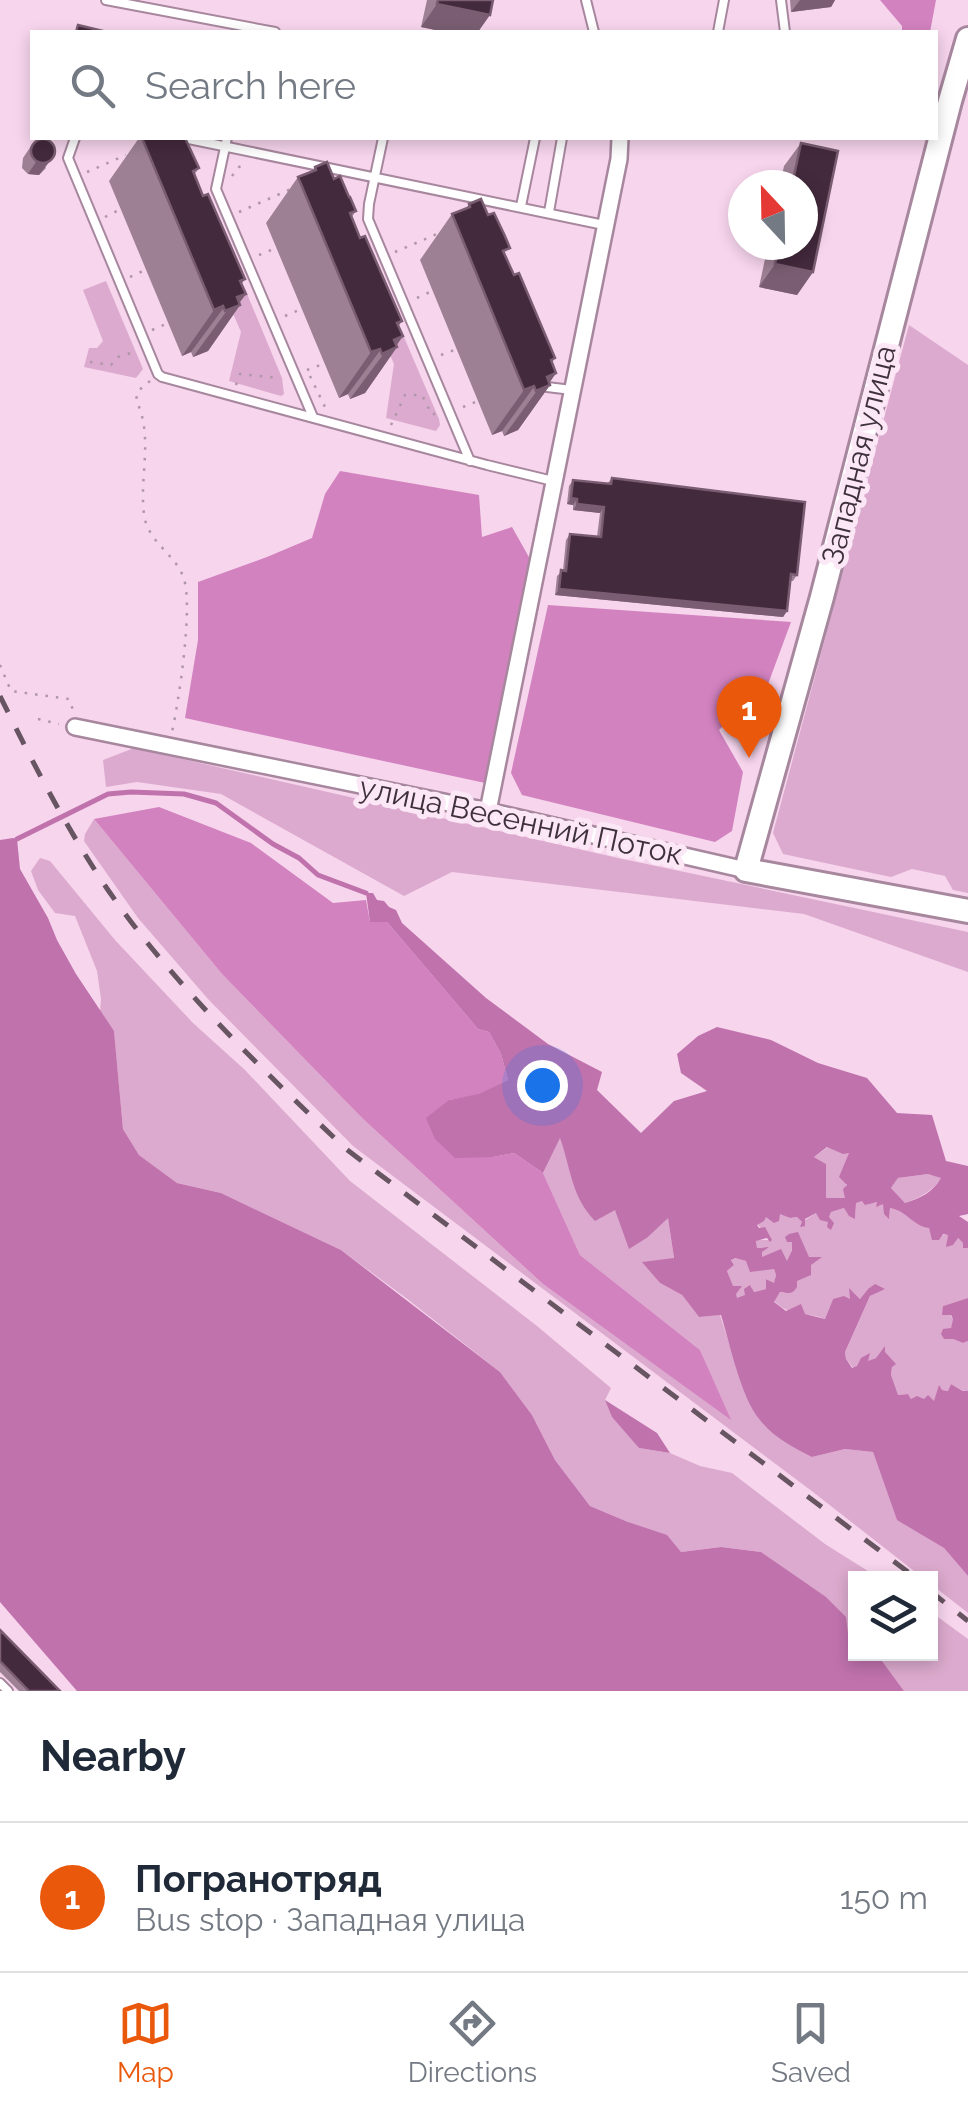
<!DOCTYPE html>
<meta charset="utf-8">
<style>
body{margin:0;font-family:Raleway,sans-serif;background:#f2f2f3;color:#1f2937}
.controls{position:absolute;right:30px;bottom:30px;display:grid;overflow:hidden;border-radius:0px;box-shadow:0 5px 15px #0003}
.controls button{width:90px;height:90px;display:grid;place-items:center;padding:0;border:0;border-bottom:2px solid #e0e1e3;background:#fff;color:#1f2937;font:50px sans-serif}
.compass{position:absolute;left:728px;top:170px;width:90px;height:90px;border-radius:50%;background:#fff;box-shadow:0 5px 15px #0003;rotate:338deg}
.you{position:absolute;left:542px;top:1085px;width:35px;height:35px;margin:-25px;border:8px solid #fff;border-radius:50%;background:#1a73e8;box-shadow:0 0 0 15px #1a73e833}
.badge{display:grid;place-items:center;width:65px;height:65px;border-radius:50%;background:#ea580c;color:#fff;font-size:32px;font-weight:700}
.pin{position:absolute;translate:-50% -82px;filter:drop-shadow(0 2px 5px #0008)}
.pin::after{content:'';position:absolute;top:52px;width:35px;height:30px;background:inherit;clip-path:polygon(0 0,100% 0,50% 100%)}
.list{margin:0;padding:0;list-style:none}
h2{display:flex;justify-content:space-between;align-items:center;height:130px;margin:0;padding:0 40px;font-size:42px}
h2 small{font-size:32px;font-weight:400;color:#747a83}
.list li{display:grid;grid-template-columns:65px 1fr auto;gap:30px;align-items:center;box-sizing:border-box;height:150px;padding:0 40px;border-top:2px solid #e0e1e3}
.list b{display:block;font-size:38px;white-space:nowrap}
.list p{margin:0;font-size:32px;white-space:nowrap;color:#747a83}
.list em{font-size:32px;font-style:normal;color:#747a83}
.icon{flex:none;width:55px;height:55px;fill:none;stroke:currentColor;stroke-width:2;stroke-linecap:round;stroke-linejoin:round}
.map{position:relative;flex:none;width:968px;height:1691px;overflow:hidden}
.search{position:absolute;background:#fff;box-shadow:0 5px 15px #0003;left:30px;right:30px;top:30px;height:110px;display:flex;align-items:center;gap:25px;box-sizing:border-box;padding:0 35px;border-radius:0px;color:#747a83;font-size:38px}
.sheet{height:280px;background:#fff}
nav{display:flex;justify-content:space-around;align-items:center;box-sizing:border-box;height:140px;border-top:2px solid #e0e1e3;background:#fff;font-size:28px;color:#747a83}
nav a{display:grid;justify-items:center;gap:5px}
nav .on{color:#ea580c}
.map>svg:first-child{display:block}
.green{fill:#dcaace}
.forest{fill:#d282bf}
.water{fill:#c072ad;fill-rule:evenodd}
.lines{fill:none;stroke-linecap:round;stroke-linejoin:round}
.stream{stroke:#c072ad;stroke-width:5}
.lane-casing{stroke:#a7879e;stroke-width:12}
.street-casing{stroke:#a7879e;stroke-width:20}
.secondary-casing{stroke:#a7879e;stroke-width:28}
.path{stroke:#af96a8;stroke-width:2.5;stroke-dasharray:2.5 8;stroke-linecap:butt}
.lane{stroke:#fff;stroke-width:8}
.street{stroke:#fff;stroke-width:15}
.secondary{stroke:#fff;stroke-width:22}
.rail{stroke:#675562;stroke-width:5;stroke-dasharray:18 18;stroke-linecap:butt}
.wall{fill:#9e8095}
.shaded-wall{fill:#7a5d72}
.building{fill:#442a3d;stroke:#7a5d72;stroke-width:2.5}
.labels{text-anchor:middle;stroke-width:10;stroke-linejoin:round;paint-order:stroke}
.street-label{font-size:30px;fill:#3e313b;stroke:#fce7f6}
</style>
<div class="map">
<svg width="968" height="1691" viewBox="0 0 968 1691">
<rect width="100%" height="100%" fill="#f7d5ed"/>
<path class="green" d="M223 236 282 378 284 394 281 396 229 381 241 332 203 244Z
M377 274 439 419 440 425 436 431 386 418 394 364 357 281Z
M106 281 143 369 136 378 84 367 89 348H97L103 341 83 290Z
M909 325 968 365V893L953 890 945 876 912 869 891 877 783 854 773 833Z
M134 748 618 858 968 932V972L804 914 452 872 404 896 221 794 137 782 106 787 103 760Z
M94 819 222 974 362 1118 543 1284 729 1418 700 1350 580 1255 543 1173 560 1137 567 1159 615 1210 648 1237 668 1217 674 1259 644 1262 660 1283 682 1295 699 1317 720 1315 745 1392 812 1457 845 1449 873 1452 897 1519 944 1548 968 1576V1613L931 1584 930 1578H923L813 1492 353 1146 208 999 138 918 84 841 85 834Z
M40 858 50 861 115 940 193 1023 245 1070 350 1181 537 1326 611 1388 605 1400 639 1448 670 1453 700 1466 732 1473 825 1544 879 1578H856L855 1637 848 1634 782 1568 761 1552 721 1547 681 1552 628 1522 590 1506 555 1460 532 1415 500 1372 406 1298 341 1250 221 1193 177 1183 139 1155 123 1129 114 1032 100 1011 101 999 97 971 75 916 55 913 38 890 31 871Z
M828 1147 849 1152 845 1198H826V1164L814 1157Z
M928 1174 942 1177C933 1191 921 1197 905 1203L891 1188 898 1178Z
M862 1201 883 1203 889 1218 890 1208C905 1211 915 1222 929 1228L931 1234 948 1235 947 1246 957 1237 963 1243V1248H968V1298L943 1306 953 1319 951 1329 944 1339H953L963 1343 968 1341V1391H964L951 1384 949 1391 942 1390 934 1402 911 1399 908 1394 897 1395 891 1375 892 1367 876 1358 853 1368 846 1359 845 1352 870 1296 883 1289H868L860 1299 853 1292 852 1302 833 1299 825 1319C808 1312 788 1316 774 1301L780 1292 785 1293 811 1265 809 1258 792 1242V1249L787 1262 762 1258 761 1252 766 1247 757 1248 756 1240H771L757 1224 765 1216 779 1213 790 1218 797 1217 802 1222 816 1213 829 1217 831 1212 844 1208 855 1219 856 1202Z
M735 1258 774 1269 776 1275 774 1284 767 1279 766 1289 753 1292 751 1286 746 1295 737 1299 727 1271 734 1265 731 1259Z
M931 1612 968 1639V1691H904L877 1654H930Z"/>
<path class="forest" d="M880 0H936L930 32H902V26Z
M340 471 479 495 482 537 512 527 530 559 485 783 185 718 198 640V582L267 557 312 538 325 494Z
M548 605 791 622 764 695 746 698 743 704 749 717 743 723 727 722 719 730 743 772 732 831 715 842 522 795 511 773Z
M159 807 251 843 333 903 366 900 370 922H387L478 1029 489 1032 501 1054 508 1080 479 1095 449 1100 493 1157 514 1153 543 1173 580 1255 700 1350 731 1420 543 1284 362 1118 222 974 94 819Z"/>
<path class="water" d="M13 838 17 839 20 869 48 918 57 940 76 974 114 1031 123 1129 139 1155 177 1183 221 1193 341 1250 500 1372 532 1415 555 1460 590 1506 628 1522 667 1535 681 1552 721 1547 761 1552 826 1597 846 1617 848 1634 855 1637 856 1654H877L904 1691H77L0 1602V840Z
M366 893H373L377 900 384 901 389 907 396 910 402 923 486 998 548 1044 602 1072 597 1090 641 1133 674 1101 707 1091 681 1073 677 1054 698 1036 717 1027 771 1040 818 1063 867 1078 897 1113 932 1115 946 1161 968 1166V1214L959 1216 968 1222V1248H963V1243L958 1238 953 1245 946 1247 948 1235 943 1234 939 1240H932L929 1228C913 1226 907 1211 890 1208L889 1219 884 1214 883 1204 876 1207 877 1202 865 1205 862 1201 856 1203 855 1219 849 1216 844 1208 831 1212 829 1217 834 1223 831 1230 827 1227 828 1222 820 1220 816 1213 805 1219V1226L800 1227 802 1222 797 1217 790 1218 780 1214 779 1221 774 1223 766 1217 764 1221 757 1225 759 1228 765 1227 772 1240 770 1242 767 1238 756 1241 757 1248 769 1247 762 1252V1257L781 1249 787 1261 792 1250V1242H787L785 1237 789 1234 798 1232 809 1257H822L811 1265V1275L797 1281V1287C792 1295 789 1293 780 1292L774 1302 786 1311 801 1304 805 1314 825 1319 833 1299 844 1296 850 1299 849 1288 860 1299 868 1289 875 1284 885 1289 870 1296 845 1352 846 1359 852 1368 857 1366 861 1358 870 1353 868 1361 876 1358 885 1346V1352L896 1364 892 1367 891 1375 898 1395 908 1394 911 1399 917 1396 924 1399 928 1395 934 1401 939 1385 942 1390 948 1391 951 1384 963 1391H968V1576L944 1548 897 1520 873 1452 845 1449 812 1457C793 1447 774 1438 760 1420 741 1398 730 1344 721 1315L699 1317 682 1295 660 1283 642 1262 674 1258 668 1218 648 1237 629 1249 615 1210 595 1221C571 1196 571 1169 560 1138L543 1173 514 1153 493 1157 455 1158 435 1139 426 1118 449 1100 479 1094 508 1080 501 1054 489 1032 478 1029 387 922H370ZM827 1147 843 1154 849 1153 839 1177 847 1185 843 1189 845 1198H826V1164L814 1157ZM928 1174 941 1178C933 1192 921 1198 905 1203L891 1188 898 1178ZM735 1258 746 1261 750 1272 774 1269 776 1275 774 1283 766 1279V1289L754 1292 750 1285 744 1289 745 1295 737 1298 736 1294 742 1286H733L727 1271 734 1265 731 1260Z
M968 1298V1341L963 1343 953 1339H944L941 1334 943 1329 951 1328 953 1319 951 1315H942L943 1306Z
M605 1400 657 1433 670 1453 639 1448 612 1417Z"/>
<g class="lines">
<path class="stream" d="M17 839 108 794 131 792 184 794 216 803 273 844 299 858 318 875 366 893"/>
<defs>
<path id="lane" d="M106 0 275 32
M586 0 594 32
M781 0 785 32
M718 32 724 0
M75 138 68 158 158 374 162 377 487 465 553 481
M184 138 604 225
M227 138 216 189 313 417
M383 138 369 204 368 219 470 461
M521 206 535 138
M549 212 562 138
M542 383 547 387 572 390
M0 1683 8 1691"/>
<path id="street" d="M75 727 488 811 746 870
M488 811 619 159 620 138"/>
<path id="secondary" d="M968 39 950 101 822 597 746 870 968 911"/>
</defs>
<use href="#lane" class="lane-casing"/>
<use href="#street" class="street-casing"/>
<use href="#secondary" class="secondary-casing"/>
<path class="path" d="M87 172 126 155
M232 176 239 167 244 165
M239 212 291 189
M105 217 121 209
M395 252 437 234
M259 255 276 248
M130 277 145 270
M417 298 432 291
M285 316 301 309
M152 330 168 323
M441 355 457 349
M90 362 111 365 118 357 137 351
M307 370 323 364
M310 376 326 409
M150 381 138 391 136 400C154 436 139 477 144 514 147 542 176 554 184 579 193 608 179 700 172 732
M236 385 240 374 280 378
M463 407 478 401
M391 425 405 395H422L432 415 436 413
M0 665 11 691 69 699 73 710
M38 719 59 724"/>
<use href="#lane" class="lane"/>
<use href="#street" class="street"/>
<use href="#secondary" class="secondary"/>
<path class="rail" d="M0 696C33 763 66 828 108 890 175 987 261 1068 346 1149L916 1578
M930 1591 968 1621"/>
</g>
<path class="wall" d="M427 0H493L478 32H445L421 27Z
M790 0H835L831 7 791 12Z
M139 138H185L199 168 194 175 246 294 239 303 240 305 208 351 193 357 191 352 182 356 109 181Z
M801 143 813 272 797 295 759 287 768 245H803V185H780L784 166Z
M31 146 46 168 39 175 28 174 22 168 23 158Z
M315 167 334 179 356 211 351 218 360 238 402 321 398 326 397 347 365 393 350 399 348 394 339 398 266 223 298 177 312 171Z
M469 204 505 255 556 373 550 382V385L518 430 504 436 502 431 492 435 420 260 452 214 466 209Z
M612 478 797 575 793 581H791L787 611 783 617 555 595 557 576 563 570 566 540 570 534 597 537 600 513 573 510V505L567 504 569 486 573 480 607 484Z
M0 1630 60 1691H19L0 1672Z"/>
<path class="shaded-wall" d="M800 0H835L831 7 791 12Z
M437 4 490 15 478 32H445L421 27Z
M54 156 39 175 28 174 36 162Z
M775 264 813 272 797 295 759 287Z
M245 279 191 352 182 356 214 310 240 281Z
M246 294 237 306 240 305 208 351 193 357 237 297Z
M402 321 348 394 339 398 371 352 397 323Z
M403 336 394 349 397 347 365 393 350 399 394 340Z
M555 358 502 431 492 435 524 390 551 360Z
M556 373 547 386 550 385 518 430 504 436 547 377Z
M571 498 577 499 573 505 567 504Z
M577 504 604 507 600 513 573 510Z
M559 589 787 611 783 617 555 595Z"/>
<path class="building" d="M438 0H493L490 15 437 4Z
M78 25 107 32H76Z
M142 138H185L199 168 193 171 203 196 208 194 245 279 240 281 246 294 237 297 240 305 225 311 223 306 214 310Z
M31 151a12 12 0 1 1 24 0a12 12 0 1 1-24 0Z
M801 143 838 151 813 272 775 264 779 245H803V185H792Z
M327 162 334 179 340 176 349 197H350L356 211 350 213 360 238 365 236 402 321 397 323 403 336 394 340 397 347 382 354 380 349 371 352 298 177 316 170 315 167Z
M481 199 488 215 494 213 504 234 510 248 503 251 514 275 519 273 555 358 551 360 556 373 547 377 550 385 536 391 534 386 524 390 452 214 470 207 469 204Z
M612 478 805 502 797 575 791 574 787 611 559 589 561 570 566 571 570 534 601 537 604 507 577 504V499L571 498 573 480 611 484Z
M0 1630 60 1691H29L0 1661Z"/>
<g class="labels">
<g class="street-label">
<text transform="translate(859 455) rotate(-76)" y="10">Западная улица</text>
<text transform="translate(521 821) rotate(12)" y="10">улица Весенний Поток</text>
</g>
</g>
</svg>
<div class="controls">
<button><svg class="icon" aria-label="layers" viewBox="0 0 24 24"><path d="M12 4l9 5-9 5-9-5zM3 14l9 5 9-5"/></svg></button>
</div>
<svg class="compass" viewBox="-18 -18 36 36"><path d="M0-13l5 13h-10z" fill="#e53935"/><path d="M0 13l5-13h-10z" fill="#747a83"/></svg>
<div class="you"></div>
<div class="pin badge" style="left:749px;top:758px">1</div>
<div class="search"><svg class="icon" aria-label="search" viewBox="0 0 24 24"><circle cx="10" cy="10" r="6"/><path d="M15 15l6 6"/></svg>Search here</div>
</div>
<section class="sheet">
<h2>Nearby<small></small></h2>
<ul class="list">
<li><span class="badge">1</span><div><b>Погранотряд</b><p>Bus stop · Западная улица</p></div><em>150 m</em></li>
</ul>
</section>
<nav>
<a class="on"><svg class="icon" aria-label="map" viewBox="0 0 24 24"><path d="M3 6l6-2 6 2 6-2v14l-6 2-6-2-6 2zM9 4v14M15 6v14"/></svg>Map</a>
<a><svg class="icon" aria-label="directions" viewBox="0 0 24 24"><path d="M12 3l9 9-9 9-9-9zM9 14v-3h6M13 9l2 2-2 2"/></svg>Directions</a>
<a><svg class="icon" aria-label="saved" viewBox="0 0 24 24"><path d="M7 4h10v16l-5-4-5 4z"/></svg>Saved</a>
</nav>
